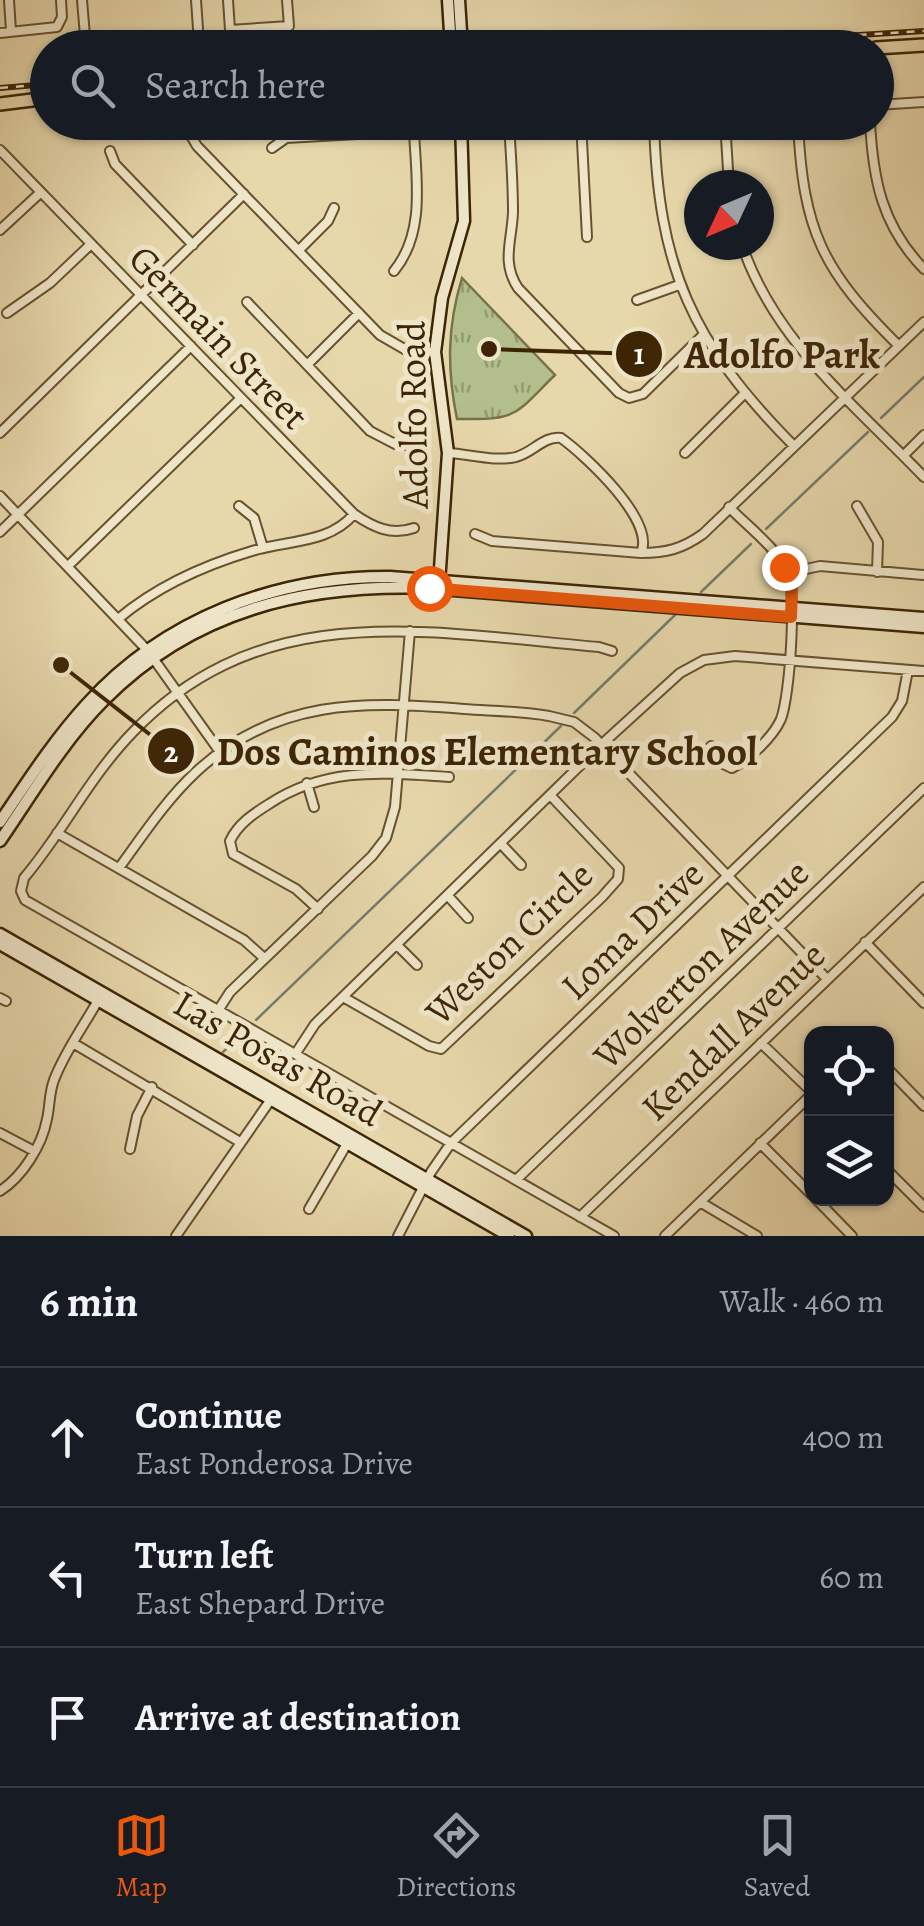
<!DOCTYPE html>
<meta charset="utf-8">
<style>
body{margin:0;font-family:Alegreya,serif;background:#242831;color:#f1f3f6}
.controls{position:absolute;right:30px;bottom:30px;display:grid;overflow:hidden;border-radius:20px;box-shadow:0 2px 8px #0004}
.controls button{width:90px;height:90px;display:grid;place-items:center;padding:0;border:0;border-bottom:2px solid #363941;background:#171b24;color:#f1f3f6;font:50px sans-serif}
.compass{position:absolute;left:684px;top:170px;width:90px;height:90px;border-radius:50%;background:#171b24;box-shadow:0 2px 8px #0004;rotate:226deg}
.stop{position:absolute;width:30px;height:30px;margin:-22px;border:8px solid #ea580c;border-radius:50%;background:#fff}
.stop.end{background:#ea580c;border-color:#fff;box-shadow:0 2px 10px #0008}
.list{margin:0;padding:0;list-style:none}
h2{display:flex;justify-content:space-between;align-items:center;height:130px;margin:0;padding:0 40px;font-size:42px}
h2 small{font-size:32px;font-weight:400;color:#9ea1a6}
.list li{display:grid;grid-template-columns:65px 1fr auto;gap:30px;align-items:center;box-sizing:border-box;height:140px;padding:0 40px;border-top:2px solid #363941}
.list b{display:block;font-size:38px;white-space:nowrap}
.list p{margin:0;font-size:32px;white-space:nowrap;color:#9ea1a6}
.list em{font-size:32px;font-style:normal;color:#9ea1a6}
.icon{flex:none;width:55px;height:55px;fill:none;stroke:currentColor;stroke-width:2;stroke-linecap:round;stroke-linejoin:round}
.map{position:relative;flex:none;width:924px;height:1236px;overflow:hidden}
.search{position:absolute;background:#171b24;box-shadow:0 2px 8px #0004;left:30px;right:30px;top:30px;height:110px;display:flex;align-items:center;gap:25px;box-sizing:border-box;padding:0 35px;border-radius:55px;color:#9ea1a6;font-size:38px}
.sheet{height:550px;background:#171b24}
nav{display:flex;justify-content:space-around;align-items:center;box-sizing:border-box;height:140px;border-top:2px solid #363941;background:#171b24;font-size:28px;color:#9ea1a6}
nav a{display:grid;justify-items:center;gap:5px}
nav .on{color:#ea580c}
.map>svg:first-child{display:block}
.grass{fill:url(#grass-tufts);stroke:#787248;stroke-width:2.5}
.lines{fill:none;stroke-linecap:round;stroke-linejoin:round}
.stream{stroke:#757d6d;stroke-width:2.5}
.minor-casing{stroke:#68522e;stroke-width:12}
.secondary-casing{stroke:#3d2504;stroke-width:15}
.primary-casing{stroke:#3d2504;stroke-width:16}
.minor{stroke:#efe6c9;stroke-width:8}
.secondary{stroke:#efe6c9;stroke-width:10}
.primary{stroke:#e7d8ac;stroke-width:11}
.rail-casing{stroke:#3d2504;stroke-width:6}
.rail{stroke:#efe6c9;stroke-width:2.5;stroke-dasharray:8;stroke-linecap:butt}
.route{stroke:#ea580c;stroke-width:12}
.labels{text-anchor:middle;stroke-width:10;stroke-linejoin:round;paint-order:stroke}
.street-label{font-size:38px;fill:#3d2504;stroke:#efe6c9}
.leader{fill:none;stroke:#3d2504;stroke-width:4}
.callout-dot{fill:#3d2504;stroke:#efe6c9;stroke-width:4}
.mark-label{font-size:30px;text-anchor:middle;font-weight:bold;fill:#fff}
.callout-label{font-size:40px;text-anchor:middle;font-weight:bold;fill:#3d2504;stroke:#efe6c9;stroke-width:10;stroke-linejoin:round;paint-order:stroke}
</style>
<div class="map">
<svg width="924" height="1236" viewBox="0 0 924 1236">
<defs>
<pattern id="grass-tufts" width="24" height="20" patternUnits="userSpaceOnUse" patternTransform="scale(2.5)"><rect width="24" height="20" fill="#b2bf8c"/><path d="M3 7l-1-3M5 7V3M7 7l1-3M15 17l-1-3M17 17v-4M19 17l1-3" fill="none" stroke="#929b70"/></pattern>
</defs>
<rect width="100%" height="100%" fill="#e7d8ac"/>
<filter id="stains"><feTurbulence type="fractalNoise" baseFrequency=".002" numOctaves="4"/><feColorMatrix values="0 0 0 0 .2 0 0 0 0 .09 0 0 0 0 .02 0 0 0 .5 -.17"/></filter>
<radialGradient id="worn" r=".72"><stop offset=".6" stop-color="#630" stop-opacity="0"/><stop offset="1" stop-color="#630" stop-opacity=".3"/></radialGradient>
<path class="grass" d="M462 278 555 375C513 416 519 420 457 419 447 370 447 327 462 278Z"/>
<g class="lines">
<path class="stream" d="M881 418 924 377
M766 529 868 432
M701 592 751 544
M574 713 675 615
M256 1020 561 726
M223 1052 243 1033"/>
<defs>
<path id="minor" d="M9 0 11 31
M82 0 86 48
M228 0 230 30 289 26 287 0
M0 33 57 27 62 17 61 0
M133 48 199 43 196 0
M876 105 924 102
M581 122 587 237
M654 122C658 268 692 343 794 446
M725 122 729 185
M798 122C803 231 822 270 899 346
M870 122C873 180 882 226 924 269
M509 125C511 154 513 183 513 212 512 241 501 262 518 288L619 393 629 398 643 394 703 335
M187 129 197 146 380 335 406 350 435 352
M272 148 286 138 573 122
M0 150 354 514C373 527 391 536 414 528
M110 151 115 164 193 245
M0 230 40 193
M742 245C774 341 856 406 924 477
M299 250 328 221 334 208
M394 271C426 232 416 178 414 131
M637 300 679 285
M247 302 370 431 395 444 416 446
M7 313 50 283 90 245
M307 365 359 313
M0 433 244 194
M448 453C469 454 495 462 516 457 534 452 543 436 561 438 586 456 656 521 641 553
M685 453 744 394
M904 455 924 435
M0 496 148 651 220 752
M239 506 254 518 263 548
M857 506 878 542 877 572
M0 532 191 346
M475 534 492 541 641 553C666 553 682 549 703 534L924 322
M68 566 241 398
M788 573 820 566 923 575
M118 619C156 587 205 565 252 551 287 540 329 544 354 514
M612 651 599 647C431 633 264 595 133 732 90 776 63 832 24 878L21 891 25 900 614 1236
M711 746 719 762 732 768C749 760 773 737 781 719 790 695 797 593 787 571 776 547 747 526 729 507
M307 783 314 807
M57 833 244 940 264 958
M502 845 521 865
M119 868C143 835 166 800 196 772 276 698 363 701 464 709 492 711 521 711 549 716L574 722 595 738 827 979
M449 897 468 918
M318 909 296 889 233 854 230 841C238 824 253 814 269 804 326 766 384 773 449 777
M865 942 924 1003
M398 946 417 965
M343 997 429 1046 441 1049 602 897 618 879 619 868 551 796
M0 998 6 1001
M219 1009 230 992 372 856 386 838 395 807 410 631
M73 1043 240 1142
M761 1043 812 1092
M296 1053 315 1024 601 745 680 673 704 660 735 656 924 671
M886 1067 924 1106
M0 1133 34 1151
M760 1143 812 1195
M130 1149 137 1116 152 1087
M886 1169 924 1207
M516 1180 924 788
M0 1191C22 1177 42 1146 47 1119 50 1106 49 1093 54 1080 65 1051 85 1024 100 997
M815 1198 852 1236
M700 1202 757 1236
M309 1209 348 1142
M580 1217 924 887
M176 1236 274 1095
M398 1236 431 1172 451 1143 892 717 902 701 908 670
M665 1236 812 1094"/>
<path id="secondary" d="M448 0 451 48
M459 0 462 48
M439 583 448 453 435 352 442 298 464 221 461 122
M0 822C27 782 54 740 87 704 164 619 276 576 390 577L924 618
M0 841C33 793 63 741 104 700 193 610 305 584 427 588L924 627
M0 934 526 1236
M0 944 509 1236"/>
<path id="primary" d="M876 48 924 45
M0 104 48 98"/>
</defs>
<use href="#minor" class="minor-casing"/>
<use href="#secondary" class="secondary-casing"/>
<use href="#primary" class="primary-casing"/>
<use href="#minor" class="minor"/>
<use href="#secondary" class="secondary"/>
<use href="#primary" class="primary"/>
<defs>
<path id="rail" d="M651 48 924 31
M0 88 48 84"/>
</defs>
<use href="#rail" class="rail-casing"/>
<use href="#rail" class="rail"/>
</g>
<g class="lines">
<path class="route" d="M429 588 791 617 792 587 784 567"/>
</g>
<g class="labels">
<g class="street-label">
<text transform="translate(219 337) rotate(46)" y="13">Germain Street</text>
<text transform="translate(413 415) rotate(-91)" y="13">Adolfo Road</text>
<text transform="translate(632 930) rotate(-44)" y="13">Loma Drive</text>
<text transform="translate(509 943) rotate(-44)" y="13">Weston Circle</text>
<text transform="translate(701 964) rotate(-44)" y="13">Wolverton Avenue</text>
<text transform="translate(733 1031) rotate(-44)" y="13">Kendall Avenue</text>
<text transform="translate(278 1058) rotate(30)" y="13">Las Posas Road</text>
</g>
</g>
<path class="leader" d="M489 349L639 354M61 665L171 751"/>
<g class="callout-dot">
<circle cx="489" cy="349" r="10"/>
<circle cx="61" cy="665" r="10"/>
<circle cx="639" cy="354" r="25"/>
<circle cx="171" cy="751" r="25"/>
</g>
<g class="mark-label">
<text x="639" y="364">1</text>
<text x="171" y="762">2</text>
</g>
<g class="callout-label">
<text x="782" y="368">Adolfo Park</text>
<text x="487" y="765">Dos Caminos Elementary School</text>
</g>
<rect width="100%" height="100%" filter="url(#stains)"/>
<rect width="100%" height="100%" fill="url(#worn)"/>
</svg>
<div class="controls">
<button><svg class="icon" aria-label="locate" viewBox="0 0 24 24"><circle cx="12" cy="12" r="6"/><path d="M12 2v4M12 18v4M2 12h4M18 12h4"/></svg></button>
<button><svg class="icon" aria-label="layers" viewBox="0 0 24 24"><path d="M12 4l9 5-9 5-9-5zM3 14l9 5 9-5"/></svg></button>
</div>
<svg class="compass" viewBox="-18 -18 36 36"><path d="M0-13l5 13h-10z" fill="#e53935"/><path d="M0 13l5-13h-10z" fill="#9ea1a6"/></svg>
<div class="stop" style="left:429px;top:588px"></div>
<div class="stop end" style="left:784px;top:567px"></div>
<div class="search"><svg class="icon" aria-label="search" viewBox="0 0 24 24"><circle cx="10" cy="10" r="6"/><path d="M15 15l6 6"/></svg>Search here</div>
</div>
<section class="sheet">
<h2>6 min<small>Walk · 460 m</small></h2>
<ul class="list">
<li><svg class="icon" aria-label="ahead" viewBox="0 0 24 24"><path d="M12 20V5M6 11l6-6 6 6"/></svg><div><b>Continue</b><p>East Ponderosa Drive</p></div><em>400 m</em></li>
<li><svg class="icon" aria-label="left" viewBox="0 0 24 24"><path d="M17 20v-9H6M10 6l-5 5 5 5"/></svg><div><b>Turn left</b><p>East Shepard Drive</p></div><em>60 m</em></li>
<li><svg class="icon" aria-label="arrive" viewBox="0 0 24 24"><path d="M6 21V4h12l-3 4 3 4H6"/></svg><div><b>Arrive at destination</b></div></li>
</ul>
</section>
<nav>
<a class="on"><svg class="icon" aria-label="map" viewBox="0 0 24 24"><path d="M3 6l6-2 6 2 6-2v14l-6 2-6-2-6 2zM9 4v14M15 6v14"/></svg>Map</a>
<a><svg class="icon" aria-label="directions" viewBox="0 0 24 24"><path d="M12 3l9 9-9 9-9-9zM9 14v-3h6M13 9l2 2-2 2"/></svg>Directions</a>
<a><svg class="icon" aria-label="saved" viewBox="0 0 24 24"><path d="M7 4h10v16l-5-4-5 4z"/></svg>Saved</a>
</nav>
